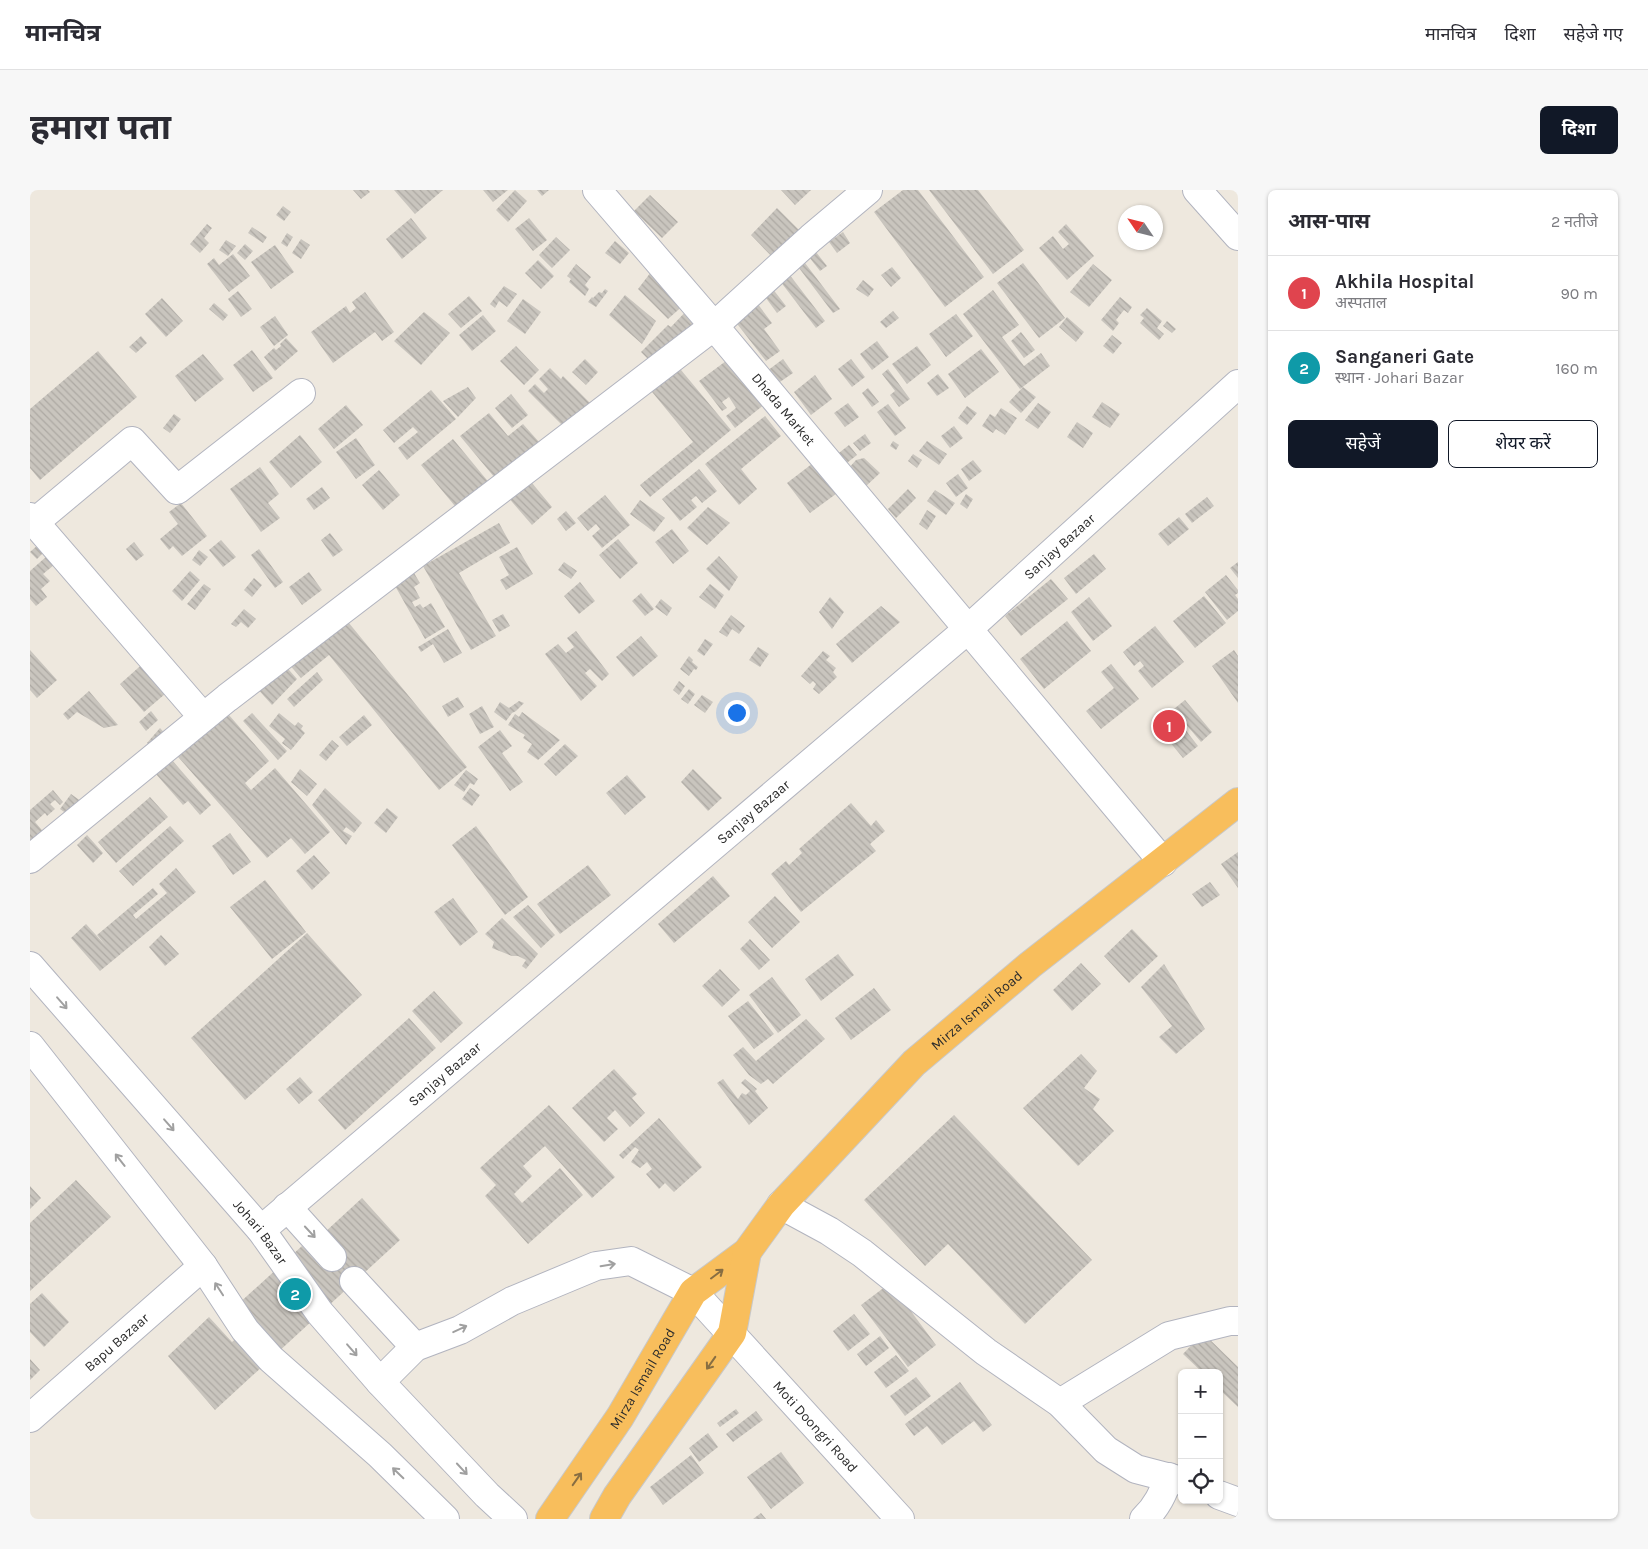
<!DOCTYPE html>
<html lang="hi">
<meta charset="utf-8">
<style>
body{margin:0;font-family:Karla,"Noto Sans Devanagari",sans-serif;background:#f7f7f7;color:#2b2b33}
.controls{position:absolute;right:15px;bottom:15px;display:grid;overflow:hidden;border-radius:8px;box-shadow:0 1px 4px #0004}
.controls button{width:45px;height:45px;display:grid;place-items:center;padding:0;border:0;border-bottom:1px solid #e1e1e2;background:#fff;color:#2b2b33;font:25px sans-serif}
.compass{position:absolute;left:1088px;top:15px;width:45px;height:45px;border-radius:50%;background:#fff;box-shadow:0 1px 4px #0004;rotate:305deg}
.you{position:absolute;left:706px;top:522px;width:18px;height:18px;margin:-12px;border:4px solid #fff;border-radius:50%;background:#1a73e8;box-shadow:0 0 0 8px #1a73e833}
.badge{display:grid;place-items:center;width:32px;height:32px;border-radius:50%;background:#111827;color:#fff;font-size:16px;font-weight:700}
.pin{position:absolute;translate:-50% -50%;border:2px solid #fff;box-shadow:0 1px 5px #0006}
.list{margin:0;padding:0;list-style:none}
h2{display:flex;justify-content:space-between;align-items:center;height:65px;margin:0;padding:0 20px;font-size:21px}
h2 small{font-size:16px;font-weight:400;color:#7c7c81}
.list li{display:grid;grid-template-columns:32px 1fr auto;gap:15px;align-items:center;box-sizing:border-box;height:75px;padding:0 20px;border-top:1px solid #e1e1e2}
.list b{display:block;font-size:19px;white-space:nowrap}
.list p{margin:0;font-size:16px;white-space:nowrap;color:#7c7c81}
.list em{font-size:16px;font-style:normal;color:#7c7c81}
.actions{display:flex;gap:10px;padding:15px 20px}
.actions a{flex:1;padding:11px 0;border:1px solid #111827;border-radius:8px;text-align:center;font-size:18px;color:#111827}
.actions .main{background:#111827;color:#fff}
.icon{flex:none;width:28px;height:28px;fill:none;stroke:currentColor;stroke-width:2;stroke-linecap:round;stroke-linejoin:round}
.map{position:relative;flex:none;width:1208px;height:1329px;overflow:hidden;border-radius:8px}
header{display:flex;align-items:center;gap:30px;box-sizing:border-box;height:70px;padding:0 25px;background:#fff;border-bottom:1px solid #e1e1e2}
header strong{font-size:24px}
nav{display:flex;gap:28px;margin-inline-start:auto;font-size:18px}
.intro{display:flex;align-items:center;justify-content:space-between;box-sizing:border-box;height:120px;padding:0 30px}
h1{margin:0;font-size:35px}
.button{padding:12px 22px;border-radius:8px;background:#111827;color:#fff;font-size:18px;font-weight:700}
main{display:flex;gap:30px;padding:0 30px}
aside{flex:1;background:#fff;border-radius:8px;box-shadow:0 1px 4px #0004}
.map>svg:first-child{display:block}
.building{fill:url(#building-back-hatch)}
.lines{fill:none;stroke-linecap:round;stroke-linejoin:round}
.minor-casing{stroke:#b2b4bf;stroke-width:30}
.tertiary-casing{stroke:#b2b4bf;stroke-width:30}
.trunk-casing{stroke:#c8c8c8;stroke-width:30}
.minor{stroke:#fff;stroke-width:28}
.tertiary{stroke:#fff;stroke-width:28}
.trunk{stroke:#f8be5c;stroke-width:28}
.oneway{stroke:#a0a0a0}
.oneway2{stroke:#886e42}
.labels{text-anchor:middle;stroke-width:4;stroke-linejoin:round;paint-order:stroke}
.street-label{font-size:14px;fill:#2c2c2c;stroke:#fff}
</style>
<header>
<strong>मानचित्र</strong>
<nav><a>मानचित्र</a><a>दिशा</a><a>सहेजे गए</a></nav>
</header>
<div class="intro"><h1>हमारा पता</h1><a class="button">दिशा</a></div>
<main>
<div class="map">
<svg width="1208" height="1329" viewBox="0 0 1208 1329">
<defs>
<pattern id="building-back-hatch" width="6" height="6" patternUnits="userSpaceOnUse" patternTransform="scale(1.25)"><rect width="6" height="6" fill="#c9c5be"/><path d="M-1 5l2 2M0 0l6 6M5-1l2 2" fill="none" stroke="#ada9a3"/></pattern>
</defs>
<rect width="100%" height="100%" fill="#eee8de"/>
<path class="building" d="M323 0H338L340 2 331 9Z
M364 0H413L385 24Z
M453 0H478L463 12Z
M485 0 497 11 478 32 466 20Z
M507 0H519L512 6Z
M751 0H781L765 15Z
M873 0H888L954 87 915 117 844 22Z
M899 0H948L994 60 963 84Z
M620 5 648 32 632 48 604 21Z
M253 16 261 22 254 31 246 25Z
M747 18 775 46 748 73 721 45Z
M381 28 397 48 372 69 356 49Z
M499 28 517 50 503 61 485 39Z
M177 34 182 38 174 48 179 53 170 63 160 54Z
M1036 34 1064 66 1037 90 1009 58 1023 46 1033 59 1039 54 1028 42Z
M222 37 237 47 233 53 218 43Z
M813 42 820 53 807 63 799 52Z
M257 43 263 47 257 57 251 53Z
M526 47 540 60 522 78 509 65Z
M271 49 280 55 271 69 262 63Z
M196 50 206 56 198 66 189 60Z
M585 51 599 63 590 74 575 63Z
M215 54 223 61 215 70 207 63Z
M245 55 264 82 241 99 221 72Z
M786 62 797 76 790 81 779 67Z
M203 64 220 86 199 102 177 74 184 68 189 75Z
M508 70 524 86 511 99 495 83Z
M775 73 810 119 803 123 769 78Z
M993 73 1035 128 1009 148 967 93Z
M546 74 561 87 555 95 559 99 555 106 539 92 541 89 537 86Z
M1063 74 1082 90 1059 117 1040 102Z
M862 77 871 88 861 97 851 85Z
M621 82 656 113 638 129 608 99Z
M759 84 795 131 786 138 750 91Z
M833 90 844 99 838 107 826 99Z
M474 96 487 104 477 117 469 111 465 118 460 114Z
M742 98 756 116 747 123 733 104Z
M575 99 578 101 566 117 558 112 562 107 563 108 569 102 572 103Z
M963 100 989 135 972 147 994 176 1011 163 1020 176 990 199 933 124Z
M208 101 222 119 211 127 198 109Z
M335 102 364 142 352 151 345 142 303 173 281 142 316 116 320 123 326 118 322 112Z
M595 105 626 131 612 154 579 125Z
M439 106 452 121 431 138 418 124Z
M1090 107 1102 117 1098 123 1094 120 1086 130 1089 133 1083 141 1071 130Z
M132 108 153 131 136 147 115 124Z
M493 109 511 122 495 144 477 131Z
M724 109 742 133 734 139 750 161 736 171 701 126Z
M184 113 198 125 193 131 179 119Z
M661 116 675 130 626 177 611 162 638 135 641 137Z
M1117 118 1132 131 1127 138 1134 144 1129 150 1110 133 1114 128 1110 125Z
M863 121 869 128 856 138 850 132Z
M394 122 420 143 391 175 364 151Z
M926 124 943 146 916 167 899 144Z
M453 125 466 141 442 161 429 145Z
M245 126 258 145 244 156 230 137Z
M1037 127 1054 142 1046 152 1029 137Z
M1137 131 1146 139 1142 143 1133 136Z
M991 142 1005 160 994 168 981 151Z
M1082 145 1092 153 1083 164 1073 156Z
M111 146 117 153 106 163 99 157Z
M256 148 268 161 245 181 234 167 244 158 246 160 251 156 250 154Z
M847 151 859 167 842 180 830 164Z
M486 156 509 180 494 195 470 171Z
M887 156 901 175 877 194 862 174Z
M951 159 969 182 935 208 918 184Z
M222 160 243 188 223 202 203 175Z
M68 161 107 207 10 290 0 278V219Z
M173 164 194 189 165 212 145 186Z
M700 168 735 214 705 238 696 226 706 218 699 207 692 212 697 218 692 221 669 191Z
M555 169 568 182 556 195 542 182Z
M753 169 763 183 747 194 737 181Z
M821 169 835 187 822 197 808 179Z
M646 174 701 240 620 307 610 295 663 252 618 197Z
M520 178 531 189 533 186 562 215 537 240 498 201 505 194 514 203 518 199 509 189Z
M858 179 880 209 869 217 860 205 865 201 852 184Z
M908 184 919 198 907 206 897 193Z
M785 185 802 209 781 225 764 202Z
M438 197 446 208 428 227 413 211Z
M993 197 1006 207 991 223 979 212Z
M838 198 849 212 842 217 832 203Z
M401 200 426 229 377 270 368 258 388 242 383 237 364 253 353 240Z
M481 204 498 225 482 238 465 218Z
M1072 212 1090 224 1080 238 1062 227Z
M818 213 829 227 815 237 804 223Z
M1008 213 1021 222 1008 239 995 230Z
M858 214 876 238 865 246 847 222Z
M316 215 333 235 304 259 288 239Z
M937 216 947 223 937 235 928 228Z
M971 218 987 228 975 245 966 239 963 243 952 236 960 224 965 227Z
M459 223 478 246 493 234 509 252 465 288 430 246Z
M144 224 151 229 140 243 133 238Z
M735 226 751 246 711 279 727 299 709 315 675 274Z
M1047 232 1063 243 1053 258 1037 247Z
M924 236 933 248 920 258 911 246Z
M835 244 841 253 830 261 823 253Z
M270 245 292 272 261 298 239 272Z
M326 248 345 275 326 289 306 262Z
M423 249 461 295 429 321 391 275Z
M863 251 869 255 866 260 860 256Z
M897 251 917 264 909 275 889 261Z
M819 255 827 265 813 276 805 266Z
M883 264 892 270 887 278 878 271Z
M834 268 850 283 834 298 818 279 826 270Z
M787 270 810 301 780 323 757 293Z
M943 270 952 281 939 291 931 279Z
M230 277 249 304 238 313 250 328 231 342 200 299Z
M669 279 687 301 672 313 666 306 661 310 667 317 650 331 632 309Z
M349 280 370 305 353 320 332 295Z
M928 284 938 298 926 307 916 293Z
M497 287 522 317 502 335 476 305Z
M292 297 300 308 284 320 276 309Z
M878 299 886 308 866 328 858 319Z
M905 300 925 313 916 325 897 311Z
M936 304 943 309 937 319 930 314Z
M575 305 600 335 572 358 562 346 570 339 566 334 558 341 547 328Z
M1177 307 1184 316 1162 333 1155 324Z
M610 310 635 328 624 342 600 324Z
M151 313 177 346 152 366 143 356 139 360 130 349 148 334 139 322Z
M678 317 700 333 677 355 657 338Z
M897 320 906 326 897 340 889 334Z
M536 321 546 333 536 341 527 329Z
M1149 327 1159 339 1138 356 1128 344Z
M469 333 480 353 429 383 466 446 441 460 393 376Z
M642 339 659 361 643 374 625 352Z
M300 343 313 360 303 367 291 350Z
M588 349 608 373 590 389 569 365Z
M191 350 206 367 193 377 179 360Z
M104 352 114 365 106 371 96 359Z
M9 354 15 361 7 369 0 362Z
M487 357 503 384 476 400 470 390 479 385 469 367Z
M229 359 253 392 245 398 221 365Z
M169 360 178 367 170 376 162 370Z
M1064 364 1076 379 1046 404 1034 388Z
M17 366 24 375 13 384 20 391 11 399 17 407 6 416 0 409V381Z
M689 366 708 387 699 401 676 379Z
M534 372 547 381 541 389 528 380Z
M1208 372V388L1200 378Z
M160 381 170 390 152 411 142 401Z
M279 382 292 400 272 415 259 397Z
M384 383 390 393 384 397 390 408 382 412 385 417 390 414 393 418 401 413 415 437 395 449 364 394Z
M1196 385 1208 400V403L1205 405 1208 409V421L1197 430 1175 402Z
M224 388 232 395 222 407 214 400Z
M1021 389 1038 409 991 446 975 426Z
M550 392 565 411 549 424 534 406Z
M174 394 181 399 165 420 157 414Z
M680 394 694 405 685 419 669 407Z
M611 403 624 419 615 426 602 411Z
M1174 406 1196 433 1165 458 1143 431Z
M800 407 814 422 802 439 789 422Z
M1059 407 1082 436 1063 451 1041 422Z
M631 409 642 418 637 426 625 417Z
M851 416 870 432 822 473 806 454Z
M214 419 226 429 218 438 211 432 206 437 201 434Z
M473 424 480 436 469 442 462 430Z
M701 425 715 436 709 444 702 439 697 447 689 442Z
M314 427 437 577 409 600 299 465 271 488 258 473Z
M1037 431 1061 461 1014 499 990 469Z
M1125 436 1154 472 1122 498 1108 481 1114 476 1110 471 1104 476 1093 462Z
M418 439 432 463 414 473 403 454 391 462 388 457Z
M546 441 579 484 572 491 560 479 555 483 567 496 551 511 515 464 528 454 536 463 544 457 537 448Z
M611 446 628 466 603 487 586 467Z
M675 449 683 454 674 466 667 461Z
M728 457 739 464 730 477 719 470Z
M0 460 27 490 7 508 0 500Z
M1204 460 1208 466V513L1182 476Z
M793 461 800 466 796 470 806 478 803 482 807 487 789 504 783 499 786 494 783 491 780 494 771 486Z
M659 466 663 470 662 472 668 477 666 480 664 479 659 486 650 479Z
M117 470 142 498 114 522 90 494Z
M252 472 267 489 242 515 225 496Z
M1081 474 1109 509 1071 539 1056 521 1084 498 1071 482Z
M287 482 293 490 264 517 257 509Z
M649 491 655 496 649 505 643 500Z
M659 499 665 504 658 514 651 509Z
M59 501 88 535 74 538 47 522 38 530 33 524Z
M672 505 683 512 675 523 664 515Z
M428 507 434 517 418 527 412 516Z
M1155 510 1182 542 1171 552 1153 531 1150 533 1168 556 1153 568 1125 534Z
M489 511 494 513 486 521 482 523 476 531 464 522 470 512 479 518Z
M452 516 464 537 450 544 439 524Z
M192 517 239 571 215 593 221 600 245 578 300 642 275 664 261 648 237 668 142 560Z
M121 521 128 530 116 541 109 532Z
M492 522 530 550 508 570 497 562 502 554 493 548 495 545 478 535 485 524 489 527Z
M222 523 257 561 248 570 213 531Z
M249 523 265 536 268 532 273 536 271 539 275 543 261 560 252 553 255 549 239 536Z
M334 525 342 535 317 556 309 547Z
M130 538 139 548 126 561 117 553Z
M470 540 482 556 472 563 493 592 480 601 448 557Z
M302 550 309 556 296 571 289 565Z
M535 554 548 566 526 586 514 574Z
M135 562 181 615 170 625 158 611 153 615 119 576Z
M270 579 287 594 277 606 261 592Z
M663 579 692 608 678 621 651 592Z
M436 580 448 589 444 595 440 593 434 602 424 595Z
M597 585 616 607 595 625 576 603Z
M295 598 332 633 324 643 316 637 313 641 322 646 316 655 282 615Z
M440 598 450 605 442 616 432 609Z
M23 600 33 612 30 615 25 610 20 614 25 619 17 626 15 623 5 632 17 646 0 655V620Z
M41 604 52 612 41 627 30 619Z
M120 607 138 627 86 673 68 652Z
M821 613 841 636 846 630 855 641 840 654 846 661 771 722 741 684 756 671 759 675 772 663 769 659Z
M357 618 368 627 356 643 344 633Z
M140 636 154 651 103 696 89 681Z
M446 636 498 707 475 725 422 655Z
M200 643 221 672 203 685 182 656Z
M57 645 73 663 63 673 47 655Z
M1208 662V698L1191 674Z
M284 665 300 683 282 700 266 681Z
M558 675 581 705 530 744 507 714Z
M146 678 166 702 70 781 41 748 56 734 76 756 67 745 123 698 128 704 103 725 106 729 137 703 129 694Z
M683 686 700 706 644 753 628 734Z
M235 690 276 742 242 769 200 717Z
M1180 692 1190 705 1172 717 1162 704Z
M745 706 770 732 742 758 718 732Z
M423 708 448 742 430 756 404 722Z
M498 715 525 745 511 758 483 727Z
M472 728 508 764 496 779 492 776 496 770 488 766H482L462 758 464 752 455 744Z
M1102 739 1128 766 1099 793 1074 766Z
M277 743 332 805 215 910 161 848Z
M131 745 149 764 135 776 119 757Z
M720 749 740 770 729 780 710 759Z
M808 764 824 785 791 811 775 789Z
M1051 773 1071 794 1042 821 1023 800Z
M1134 774 1175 839 1146 864 1129 847 1142 836 1111 797Z
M690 779 710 800 692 817 672 796Z
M742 787 771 825 748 843 719 805Z
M844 798 861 820 821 850 805 828Z
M404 801 433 833 411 853 382 821Z
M718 811 744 844 724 859 698 826Z
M379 828 406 858 315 940 288 910Z
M776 829 795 849 743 894 738 889 731 894 719 885 703 865 713 857 726 871Z
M1051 864 1067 881 1054 898 1070 909 1063 919 1084 941 1048 976 993 918Z
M584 879 607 904 602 908 615 923 600 937 585 920 577 928 588 939 574 952 542 918Z
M270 887 283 902 269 914 256 899Z
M693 889 708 909 712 903 716 905 720 901 711 893 715 889 727 899 725 901 738 918 719 935 687 893Z
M519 915 585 987 562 1008 515 956 493 976 502 986 484 1004 492 1013 530 978 553 1005 498 1054 455 1006 466 995 450 978Z
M924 925 1062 1070 995 1134 918 1054 895 1076 834 1010Z
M629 928 672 977 644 1002 635 993 629 999 616 984 622 979 617 972 610 978 601 972 609 960 605 957 593 969 589 965Z
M46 990 81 1027 0 1101V1033Z
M0 996 11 1008 0 1019Z
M332 1008 370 1050 185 1220 138 1166 179 1127 202 1152 222 1134 206 1116 272 1056 291 1077 309 1060 294 1043Z
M860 1093 906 1155 878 1177 831 1115Z
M12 1103 39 1132 14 1157 0 1142V1114Z
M824 1124 840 1144 818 1161 803 1141Z
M1173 1143 1208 1177V1217L1189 1199V1183H1173L1153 1164Z
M850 1146 859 1158 836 1176 827 1164Z
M866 1165 879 1181 856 1198 844 1182Z
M0 1169 10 1180 0 1190Z
M886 1187 901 1206 875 1226 860 1206Z
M930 1192 962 1235 953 1242 944 1231 912 1255 897 1236 884 1246 875 1234Z
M706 1219 709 1223 690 1237 687 1233Z
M726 1221 733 1230 703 1252 696 1244Z
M678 1243 688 1257 669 1272 659 1258Z
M751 1262 774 1293 741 1319 717 1287Z
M661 1265 674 1283 633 1315 620 1297Z
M731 1323 736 1329H723Z"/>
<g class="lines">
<defs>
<g id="minor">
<path id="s1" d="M567 0 684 136 1133 672"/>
<path d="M1167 0 1208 46"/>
<path d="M0 327 173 527"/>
<path d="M5 332 102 251 147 300 271 203"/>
<path d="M0 669 197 508 684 136 781 48 838 0"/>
<path d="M751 1015 799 1041 832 1063 956 1162 1030 1213 1076 1260 1106 1279 1152 1291"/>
<path d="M257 1017 302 1067"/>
<path d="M324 1091 385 1157"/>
<path d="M350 1192 385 1157 430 1140 482 1111 566 1076 601 1071 663 1102"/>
<path d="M1030 1213 1139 1146 1200 1131H1208"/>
<path d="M1189 1305 1208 1312"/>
<path d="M1114 1329C1127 1317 1133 1303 1139 1287"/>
</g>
<g id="tertiary">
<path id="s2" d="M0 776 231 1040 290 1123 350 1192 457 1305 483 1329"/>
<path d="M0 856 173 1076 215 1140 241 1169 350 1265 415 1329"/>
<path id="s3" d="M231 1040 937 440 1208 194"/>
<path id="s4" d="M663 1102 870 1329"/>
<path id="s5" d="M0 1228 173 1076"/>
</g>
<g id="trunk">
<path id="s6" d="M520 1329 590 1227 663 1102 717 1062 751 1015 884 873 1000 775 1208 612"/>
<path d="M574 1329 587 1306 702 1143 717 1062"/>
</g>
</defs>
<use href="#minor" class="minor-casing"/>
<use href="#tertiary" class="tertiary-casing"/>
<use href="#trunk" class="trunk-casing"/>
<use href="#minor" class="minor"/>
<use href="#tertiary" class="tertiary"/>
<use href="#trunk" class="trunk"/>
</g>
<defs><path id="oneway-shaft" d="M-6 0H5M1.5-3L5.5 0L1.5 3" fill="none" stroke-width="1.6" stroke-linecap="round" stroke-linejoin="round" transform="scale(1.25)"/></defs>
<g class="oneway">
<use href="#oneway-shaft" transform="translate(32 813) rotate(49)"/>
<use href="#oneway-shaft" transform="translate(139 935) rotate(49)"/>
<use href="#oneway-shaft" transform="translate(90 970) rotate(-128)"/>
<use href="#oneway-shaft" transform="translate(280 1042) rotate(47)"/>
<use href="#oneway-shaft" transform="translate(578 1075) rotate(-9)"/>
<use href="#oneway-shaft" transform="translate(189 1099) rotate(-123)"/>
<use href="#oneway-shaft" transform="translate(430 1139) rotate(-25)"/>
<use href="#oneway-shaft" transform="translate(322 1160) rotate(49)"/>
<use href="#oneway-shaft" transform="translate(432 1279) rotate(47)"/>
<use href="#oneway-shaft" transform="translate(368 1283) rotate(-136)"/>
</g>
<g class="oneway2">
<use href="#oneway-shaft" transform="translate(687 1084) rotate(-37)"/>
<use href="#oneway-shaft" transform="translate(681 1173) rotate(125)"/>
<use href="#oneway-shaft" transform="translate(547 1289) rotate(-55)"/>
</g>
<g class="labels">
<g class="street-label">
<text dy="5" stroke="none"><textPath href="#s1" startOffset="288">Dhada Market</textPath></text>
<text dy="5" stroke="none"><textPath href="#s3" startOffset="1051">Sanjay Bazaar</textPath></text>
<text dy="5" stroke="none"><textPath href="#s3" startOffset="646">Sanjay Bazaar</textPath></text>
<text dy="5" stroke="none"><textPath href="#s6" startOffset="670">Mirza Ismail Road</textPath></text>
<text dy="5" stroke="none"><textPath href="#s3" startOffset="241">Sanjay Bazaar</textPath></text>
<text dy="5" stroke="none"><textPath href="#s2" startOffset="352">Johari Bazar</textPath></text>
<text dy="5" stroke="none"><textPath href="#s5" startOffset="115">Bapu Bazaar</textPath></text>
<text dy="5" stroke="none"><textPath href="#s6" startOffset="168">Mirza Ismail Road</textPath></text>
<text dy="5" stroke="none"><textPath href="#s4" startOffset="182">Moti Doongri Road</textPath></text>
</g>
</g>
</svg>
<div class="controls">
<button>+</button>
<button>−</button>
<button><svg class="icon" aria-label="locate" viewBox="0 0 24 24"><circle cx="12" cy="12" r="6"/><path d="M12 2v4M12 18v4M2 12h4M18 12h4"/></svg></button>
</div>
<svg class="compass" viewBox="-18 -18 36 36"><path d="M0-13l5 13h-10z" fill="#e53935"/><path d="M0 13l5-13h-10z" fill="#7c7c81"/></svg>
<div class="you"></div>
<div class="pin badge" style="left:1139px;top:536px;background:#e0444e">1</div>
<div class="pin badge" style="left:265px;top:1104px;background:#0f9aa8">2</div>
</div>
<aside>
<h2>आस-पास<small>2 नतीजे</small></h2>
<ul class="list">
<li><span class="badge" style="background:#e0444e">1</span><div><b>Akhila Hospital</b><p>अस्पताल</p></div><em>90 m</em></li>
<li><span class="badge" style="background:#0f9aa8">2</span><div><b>Sanganeri Gate</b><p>स्थान · Johari Bazar</p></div><em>160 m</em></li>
</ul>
<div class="actions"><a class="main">सहेजें</a><a>शेयर करें</a></div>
</aside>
</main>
